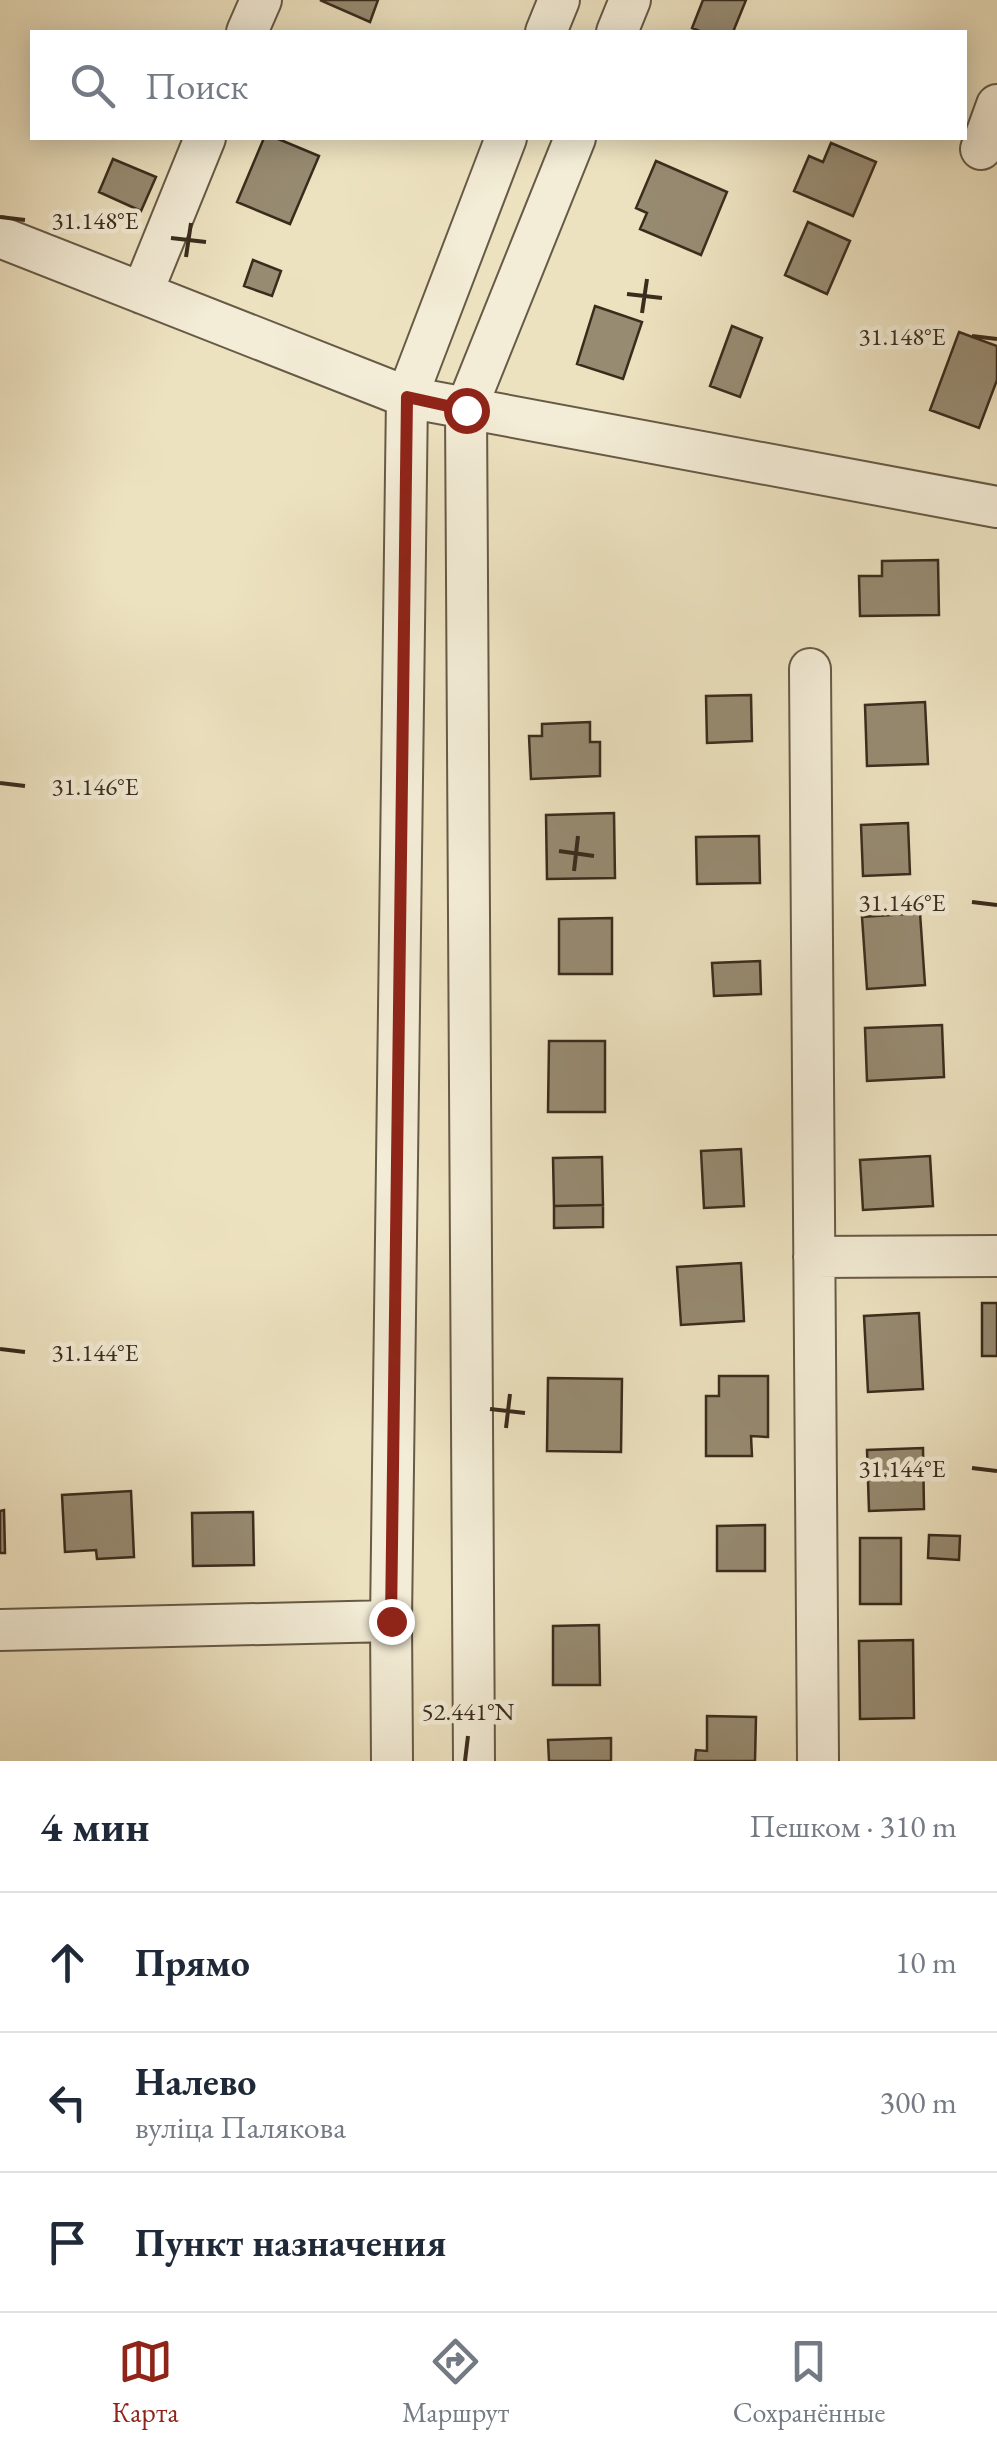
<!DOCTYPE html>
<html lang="ru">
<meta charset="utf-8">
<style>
body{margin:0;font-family:"EB Garamond",serif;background:#f6f6f7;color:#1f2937}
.stop{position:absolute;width:30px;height:30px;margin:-22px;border:8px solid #8f2418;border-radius:50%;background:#fff}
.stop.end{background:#8f2418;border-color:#fff;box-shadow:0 2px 10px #0008}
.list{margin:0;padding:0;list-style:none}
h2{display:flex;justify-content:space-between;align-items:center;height:130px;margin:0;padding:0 40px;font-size:42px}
h2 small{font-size:32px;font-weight:400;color:#747a83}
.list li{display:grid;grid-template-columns:65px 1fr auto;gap:30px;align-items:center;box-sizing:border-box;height:140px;padding:0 40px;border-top:2px solid #e0e1e3}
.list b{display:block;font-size:38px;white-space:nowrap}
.list p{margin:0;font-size:32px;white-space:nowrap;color:#747a83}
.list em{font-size:32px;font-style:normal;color:#747a83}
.icon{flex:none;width:55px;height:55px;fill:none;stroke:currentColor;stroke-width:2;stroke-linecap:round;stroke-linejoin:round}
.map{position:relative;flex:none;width:997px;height:1761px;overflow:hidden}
.search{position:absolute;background:#fff;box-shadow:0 5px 25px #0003;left:30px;right:30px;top:30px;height:110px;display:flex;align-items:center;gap:25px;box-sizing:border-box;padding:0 35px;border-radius:0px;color:#747a83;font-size:38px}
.sheet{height:550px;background:#fff}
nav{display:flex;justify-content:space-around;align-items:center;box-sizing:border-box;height:140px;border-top:2px solid #e0e1e3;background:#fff;font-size:28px;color:#747a83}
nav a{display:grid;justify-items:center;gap:5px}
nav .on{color:#8f2418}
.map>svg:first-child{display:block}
.building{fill:#978b72;stroke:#3a2c1d;stroke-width:2.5}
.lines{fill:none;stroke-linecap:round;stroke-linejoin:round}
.minor-casing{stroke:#675a46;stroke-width:44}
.minor{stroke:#f3ecd6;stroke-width:40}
.route{stroke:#8f2418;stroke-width:12}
.ticks{fill:none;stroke:#3a2c1d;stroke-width:4}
.ticks-label{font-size:25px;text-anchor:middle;fill:#3a2c1d;stroke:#f3ecd6;stroke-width:9;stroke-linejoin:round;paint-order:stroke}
</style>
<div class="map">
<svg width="997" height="1761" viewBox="0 0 997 1761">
<rect width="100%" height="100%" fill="#ede2c0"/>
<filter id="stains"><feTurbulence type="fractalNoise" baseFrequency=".002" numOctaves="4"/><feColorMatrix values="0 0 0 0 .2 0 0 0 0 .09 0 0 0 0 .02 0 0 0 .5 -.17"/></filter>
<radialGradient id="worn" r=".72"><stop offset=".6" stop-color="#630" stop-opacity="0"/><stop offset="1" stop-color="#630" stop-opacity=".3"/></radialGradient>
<path class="building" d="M320 0H378L370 22Z
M703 0H746L733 32H702L692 28Z
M264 138H276L319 156 290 224 237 202Z
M831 143 876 162 853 216 794 191 809 156 823 162Z
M113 159 156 177 141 211 99 192Z
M656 161 727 192 701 255 640 229 647 213 636 208Z
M808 222 850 241 827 294 785 275Z
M253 260 281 271 272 296 244 286Z
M595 306 642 322 623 379 577 364Z
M732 326 762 338 740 397 710 386Z
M959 332 997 346V380L979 428 930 410Z
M938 560 939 615 860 616 859 576H882V561Z
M751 695 752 741 707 743 706 696Z
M925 702 928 764 867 766 865 705Z
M590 722V742H600V776L531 779 529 736H542V724Z
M614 813 615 878 547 879 546 815Z
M908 823 910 874 863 876 861 825Z
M759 836 760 883 697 884 696 837Z
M920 913 925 985 867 989 862 917Z
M612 918V974H559V919Z
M760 961 761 994 714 996 712 963Z
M942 1025 944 1077 867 1081 865 1028Z
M549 1041H605V1112H548Z
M741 1149 744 1206 704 1208 701 1151Z
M930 1156 933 1206 863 1210 860 1160Z
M602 1157 603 1205 554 1206 553 1158Z
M603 1205V1227L554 1228V1206Z
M741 1263 744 1321 681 1325 677 1267Z
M982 1303H997V1356H982Z
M919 1313 923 1389 868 1392 864 1316Z
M719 1376H768V1437L751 1436 752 1456H706V1396H719Z
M548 1378 622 1379 621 1452 547 1451Z
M923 1448 924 1509 869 1511 867 1450Z
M131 1491 134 1557 97 1559 96 1550 65 1552 62 1495Z
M4 1510 5 1553H0V1511Z
M253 1512 254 1565 193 1566 192 1513Z
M765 1525V1571H717V1526Z
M929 1535 960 1536 959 1560 928 1558Z
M860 1538H901V1604H860Z
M599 1625 600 1685H553V1626Z
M913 1640 914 1718 860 1719 859 1641Z
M707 1716 756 1717 755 1761H695L696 1750 707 1751Z
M611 1738V1761H549L548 1740Z"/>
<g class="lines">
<defs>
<path id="minor" d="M247 32 261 0
M546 32 559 0
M617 32 630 0
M981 149 997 105
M0 237 407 397 997 507
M142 293 205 138
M810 669 818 1761
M814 1257 997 1256
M0 1630 391 1621
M392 1761 391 1621 407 397 506 138
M474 1761 466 409 575 138"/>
</defs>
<use href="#minor" class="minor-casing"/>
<use href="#minor" class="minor"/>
</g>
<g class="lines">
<path class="route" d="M391 1621 407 397 466 410"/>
</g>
<path class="ticks" d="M0 217 25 220M171 238 206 242M186 257 191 223M627 294 662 298M642 313 647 279M972 336 997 339M0 783 25 786M559 851 594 856M574 871 578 836M972 902 997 905M0 1349 25 1352M490 1409 525 1413M506 1428 510 1394M972 1468 997 1471M465 1761 468 1736"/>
<g class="ticks-label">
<text x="95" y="229">31.148°E</text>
<text x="902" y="345">31.148°E</text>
<text x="95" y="795">31.146°E</text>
<text x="902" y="911">31.146°E</text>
<text x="95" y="1361">31.144°E</text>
<text x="902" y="1477">31.144°E</text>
<text x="468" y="1720">52.441°N</text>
</g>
<rect width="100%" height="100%" filter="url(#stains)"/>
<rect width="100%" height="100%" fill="url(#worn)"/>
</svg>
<div class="stop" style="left:466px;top:410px"></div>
<div class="stop end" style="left:391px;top:1621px"></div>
<div class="search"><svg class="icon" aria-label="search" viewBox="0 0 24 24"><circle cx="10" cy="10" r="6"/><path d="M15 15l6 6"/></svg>Поиск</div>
</div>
<section class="sheet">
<h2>4 мин<small>Пешком · 310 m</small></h2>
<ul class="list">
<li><svg class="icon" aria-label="ahead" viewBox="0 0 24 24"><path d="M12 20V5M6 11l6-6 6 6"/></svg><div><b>Прямо</b></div><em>10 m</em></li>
<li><svg class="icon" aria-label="left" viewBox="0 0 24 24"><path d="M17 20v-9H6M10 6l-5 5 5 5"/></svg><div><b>Налево</b><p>вуліца Палякова</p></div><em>300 m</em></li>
<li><svg class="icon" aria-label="arrive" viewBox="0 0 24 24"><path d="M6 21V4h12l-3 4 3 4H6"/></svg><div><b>Пункт назначения</b></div></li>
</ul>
</section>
<nav>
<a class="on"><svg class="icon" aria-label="map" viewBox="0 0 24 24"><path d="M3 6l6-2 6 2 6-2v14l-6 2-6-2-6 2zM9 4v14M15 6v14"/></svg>Карта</a>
<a><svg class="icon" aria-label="directions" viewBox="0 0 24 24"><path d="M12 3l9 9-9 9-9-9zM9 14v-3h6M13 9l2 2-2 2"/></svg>Маршрут</a>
<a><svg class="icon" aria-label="saved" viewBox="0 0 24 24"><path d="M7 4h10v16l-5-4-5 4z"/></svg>Сохранённые</a>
</nav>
